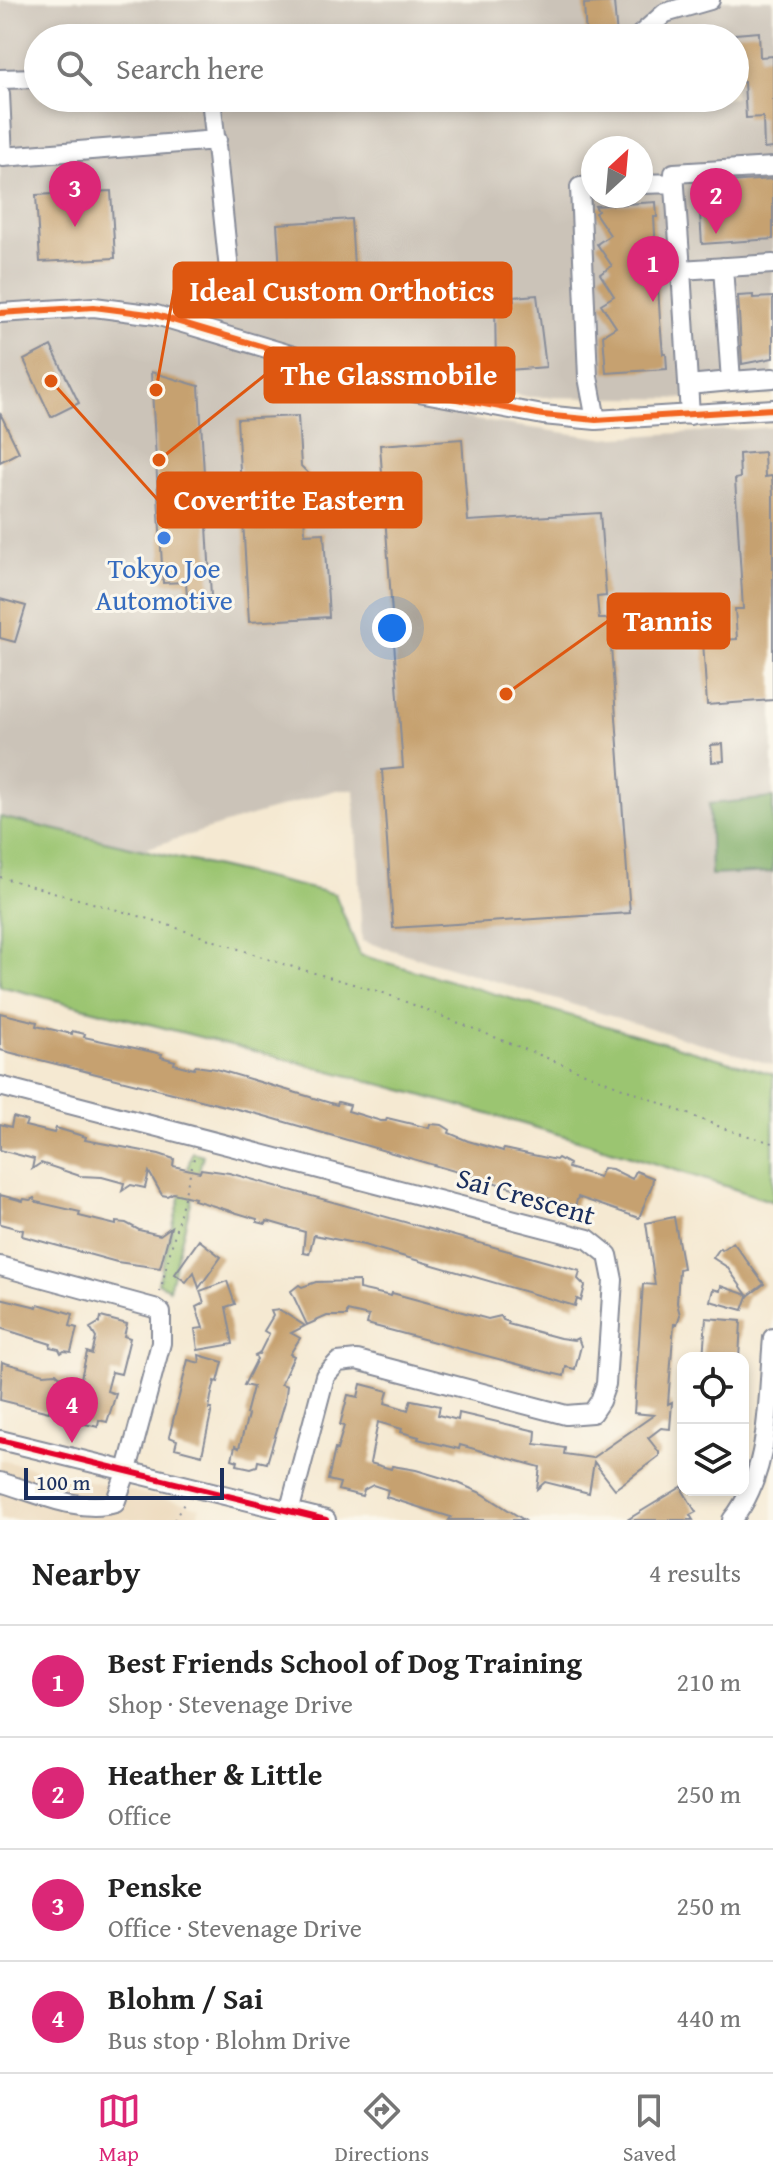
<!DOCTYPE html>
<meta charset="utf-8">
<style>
body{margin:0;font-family:"Gentium Book Plus",serif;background:#f6f6f6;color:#222}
.controls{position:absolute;right:24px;bottom:24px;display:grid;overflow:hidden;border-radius:16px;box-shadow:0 4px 12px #0003}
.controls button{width:72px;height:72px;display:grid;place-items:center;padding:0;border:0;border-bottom:2px solid #e0e0e0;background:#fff;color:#222;font:40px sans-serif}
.compass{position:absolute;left:581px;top:136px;width:72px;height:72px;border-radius:50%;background:#fff;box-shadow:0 4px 12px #0003;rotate:26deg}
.scale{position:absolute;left:24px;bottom:20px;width:200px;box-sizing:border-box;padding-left:8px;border:4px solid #1b2f5e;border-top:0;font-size:22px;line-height:28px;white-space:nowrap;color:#1b2f5e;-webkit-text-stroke:6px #fbf7ec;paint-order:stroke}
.you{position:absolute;left:392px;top:628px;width:28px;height:28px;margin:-20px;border:6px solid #fff;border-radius:50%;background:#1a73e8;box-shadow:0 0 0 12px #1a73e833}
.badge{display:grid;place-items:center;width:52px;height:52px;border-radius:50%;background:#db2777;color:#fff;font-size:26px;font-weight:700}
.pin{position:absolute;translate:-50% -66px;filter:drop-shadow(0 2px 4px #0008)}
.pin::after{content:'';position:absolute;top:42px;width:28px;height:24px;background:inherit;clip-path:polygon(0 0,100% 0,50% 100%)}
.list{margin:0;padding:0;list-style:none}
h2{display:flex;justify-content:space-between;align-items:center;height:104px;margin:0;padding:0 32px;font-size:34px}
h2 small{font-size:26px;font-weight:400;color:#767676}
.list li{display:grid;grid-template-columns:52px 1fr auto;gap:24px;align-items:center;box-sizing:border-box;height:112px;padding:0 32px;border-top:2px solid #e0e0e0}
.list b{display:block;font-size:30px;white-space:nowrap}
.list p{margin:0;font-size:26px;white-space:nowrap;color:#767676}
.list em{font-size:26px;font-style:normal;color:#767676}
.icon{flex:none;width:44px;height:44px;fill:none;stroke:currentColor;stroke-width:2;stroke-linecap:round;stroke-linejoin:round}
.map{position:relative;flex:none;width:773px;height:1520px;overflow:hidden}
.search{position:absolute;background:#fff;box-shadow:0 4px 12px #0003;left:24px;right:24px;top:24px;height:88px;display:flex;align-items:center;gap:20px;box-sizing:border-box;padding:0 28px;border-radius:44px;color:#767676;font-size:30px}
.sheet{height:552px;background:#fff}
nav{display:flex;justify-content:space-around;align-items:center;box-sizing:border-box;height:112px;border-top:2px solid #e0e0e0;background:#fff;font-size:22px;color:#767676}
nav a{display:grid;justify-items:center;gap:4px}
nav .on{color:#db2777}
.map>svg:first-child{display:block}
.built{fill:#ecd8ba}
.industrial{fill:#cbc3b8;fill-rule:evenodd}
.green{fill:#9bc571;stroke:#5b7a68;stroke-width:2}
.forest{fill:#7caa63;stroke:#4c6c60;stroke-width:2}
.building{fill:#c6a16f}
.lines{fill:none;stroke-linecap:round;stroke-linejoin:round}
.minor-casing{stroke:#888c98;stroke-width:22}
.path{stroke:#888c98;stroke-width:2;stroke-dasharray:2 6;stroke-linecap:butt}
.minor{stroke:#fff;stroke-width:18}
.bus-1-casing{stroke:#fbf7ec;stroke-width:12}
.bus-2-casing{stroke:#fbf7ec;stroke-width:12}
.bus-1{stroke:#f26522;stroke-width:6}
.bus-2{stroke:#e4002b;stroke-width:6}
.shop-dot{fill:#3f7fe0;stroke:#fbf7ec;stroke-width:3}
.labels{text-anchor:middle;stroke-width:6;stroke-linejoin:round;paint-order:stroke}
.shop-label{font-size:28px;fill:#366cbe;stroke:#fbf7ec}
.street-label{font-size:28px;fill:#1b2f5e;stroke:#fbf7ec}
.leader{fill:none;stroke:#de5710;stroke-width:3}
.callout-dot{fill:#de5710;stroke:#fbf7ec;stroke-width:3}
.callout{fill:#de5710;stroke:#de5710;stroke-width:3}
.callout-label{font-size:30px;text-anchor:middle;font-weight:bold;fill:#fff}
</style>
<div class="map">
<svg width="773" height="1520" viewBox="0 0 773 1520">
<rect width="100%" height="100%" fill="#fbf7ec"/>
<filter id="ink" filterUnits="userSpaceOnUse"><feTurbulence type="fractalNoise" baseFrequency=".0125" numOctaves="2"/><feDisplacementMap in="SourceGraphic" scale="16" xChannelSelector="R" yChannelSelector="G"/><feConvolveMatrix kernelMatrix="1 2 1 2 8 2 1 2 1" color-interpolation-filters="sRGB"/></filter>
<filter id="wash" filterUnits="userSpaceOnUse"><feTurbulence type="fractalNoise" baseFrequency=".006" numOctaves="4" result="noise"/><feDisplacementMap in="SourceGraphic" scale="32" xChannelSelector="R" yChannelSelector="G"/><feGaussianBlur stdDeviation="1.8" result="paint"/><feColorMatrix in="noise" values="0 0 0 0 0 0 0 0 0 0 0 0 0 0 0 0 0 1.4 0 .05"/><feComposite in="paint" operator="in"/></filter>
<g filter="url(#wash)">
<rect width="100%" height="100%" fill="#f5e9d2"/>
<path class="built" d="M0 1460 200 1507 196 1520H0Z"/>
<path class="industrial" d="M0 0H773V395L708 399 528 397 448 381 338 352 333 386 475 420 602 438 773 427V1065L362 941 354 790H336L144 849 0 820ZM38 38H735V98H38ZM593 148H641V196H593Z"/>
<path class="green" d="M0 817 335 894 360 955 773 1074V1202C520 1116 259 1052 0 986Z
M192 1152 203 1155 169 1289 158 1283Z"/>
<path class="forest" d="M773 798V872L711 875 709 804Z"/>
<g id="blocks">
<path class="building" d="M614 2 617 38H586L584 4Z
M759 32 760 57 773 56V148L764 149 763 117 746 118 744 82H735V34Z
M773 179V239L702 244 698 184Z
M111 191 115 258 40 262 36 195Z
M656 202 657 217H654L660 320 663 354H666L667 369 606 373 603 335 616 327 601 304 614 296 600 274 612 266 597 244 610 235 595 213 598 211 595 206Z
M351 219 357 312 283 317 277 224Z
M537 295 546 367 496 371 495 302 514 301 513 297Z
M753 295V298L773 297V358L742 364 738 296Z
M51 346 79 403 51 417 24 360Z
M151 372 199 386 211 596 187 598 186 582 163 583Z
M0 413 19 452 0 462Z
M298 416 301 466 309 474 302 475 305 534 324 533 329 617 249 622 237 419Z
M462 439 468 521 600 513 606 596 597 597 599 619H609L630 913 393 928 382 770 403 768 380 445Z
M764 452 765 477 772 476 773 495V700L707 705 703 641 737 639 735 609H743L735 479 740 478 739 454Z
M0 599 26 606 15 642 0 638Z
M723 744 724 761 712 762 711 745Z
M0 1013 37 1022 36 1026 72 1034V1031L85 1034 84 1037 162 1054 161 1057 175 1061 174 1064 194 1069 195 1066 216 1069 337 1105 338 1102 350 1105 348 1111 381 1121H386L387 1118 429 1128 430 1124 442 1125 450 1130 449 1133 468 1141 503 1151 504 1149 556 1160 558 1158 569 1164 568 1168 599 1177 603 1168 612 1169 632 1179 636 1171 653 1178 652 1185 639 1218 578 1197 575 1206 261 1115 0 1050Z
M13 1117 27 1121 25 1126 54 1133 56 1128 86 1137 85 1140 159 1154 174 1159 173 1166 200 1172 201 1169 229 1173 580 1271 578 1279 585 1286 581 1301 577 1299 575 1306 364 1245 314 1235 309 1254 303 1253 305 1232 267 1221 266 1224 257 1222V1219L194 1200 195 1198 173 1193 167 1196 162 1195 149 1172 145 1188 131 1185 122 1191 124 1183 102 1177 80 1176 41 1163 32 1169 34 1159 0 1150V1124L11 1127Z
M0 1195 23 1201 24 1199 30 1200 34 1198 36 1202 80 1212 79 1216 116 1225V1222L126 1223 139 1230 160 1235 171 1227 160 1268 117 1262 22 1236 23 1230 0 1224Z
M674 1217 683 1268 679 1269 677 1303 680 1315 677 1324H674L672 1349 668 1404 672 1402 670 1429 661 1428 648 1438 659 1452V1456L622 1484 615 1489 594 1462 589 1493 545 1482 537 1489 540 1467 460 1445 459 1449 418 1439 419 1437 401 1432 402 1429 378 1422 370 1463 391 1469 392 1466 416 1470 456 1482 483 1494 524 1520H449L451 1517 386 1497 388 1490 373 1485 364 1490 362 1496 338 1490 340 1483 328 1480 335 1449 337 1450 344 1426 340 1425 348 1395 358 1397 361 1384 388 1391 385 1403 408 1410 411 1400 427 1403 440 1406 438 1415 458 1420 459 1413 536 1431 535 1444 565 1448 564 1454 592 1458 654 1415 634 1413 643 1284 655 1285 646 1223Z
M199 1240 221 1257 199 1288 194 1272 186 1282 175 1274Z
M733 1242 764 1284 748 1296 743 1310 710 1301 713 1289 720 1291 721 1286 747 1295 727 1267 713 1258 720 1248 722 1250Z
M227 1281 235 1304 226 1307 233 1344 198 1350 195 1329 203 1328 196 1307 204 1303 200 1291Z
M359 1281V1289L391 1296 392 1293 488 1319 501 1316 503 1320 509 1322 508 1324 560 1338 574 1340 578 1338 581 1346 575 1369 566 1367 564 1376 551 1373 367 1324 369 1316 347 1311V1316H327L307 1325 291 1291 299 1285 302 1287 316 1282Z
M0 1298 37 1307 38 1304 73 1314 70 1326 77 1328 71 1352 64 1351 61 1353 59 1349 50 1347 51 1344 0 1328Z
M280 1310 305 1326 291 1333 300 1338 290 1354 294 1356 281 1384 287 1386 285 1402 267 1463 258 1461 257 1466 251 1468 237 1465 238 1461 232 1459 235 1446 239 1448 248 1415 246 1414 253 1387 244 1385 257 1359 255 1356 259 1354 269 1334 264 1331 273 1316 271 1311Z
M101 1317 127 1324 124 1336 130 1338 121 1374 112 1372 107 1391 116 1394 107 1422 99 1420 98 1427 72 1421 76 1406 52 1400 49 1412 0 1400 2 1362 44 1374 56 1373 59 1376 80 1382 87 1352 92 1354 96 1338 90 1328 100 1322Z
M706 1318 741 1321 739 1358H703Z
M199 1355 223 1362 218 1382 215 1381 211 1397 209 1409H212L202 1455 175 1448 177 1440 169 1437 188 1360 200 1363Z
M683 1486V1491L696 1512 690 1515 693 1520H627Z"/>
</g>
</g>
<g filter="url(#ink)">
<use href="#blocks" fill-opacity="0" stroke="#888c98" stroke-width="2"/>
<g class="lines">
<defs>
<path id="minor" d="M637 38 665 13 710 0
M0 79 38 78
M0 94 3 157 217 140
M211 98 231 289
M641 184 675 183
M593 186 580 187 588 377 596 420
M723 267 731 381 773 378
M681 270 674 173 773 167
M0 313 94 307 156 315 408 390 543 415 596 420 773 409
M688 385 731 381
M690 415 681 270 773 264
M0 1086 588 1239 608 1255 613 1280 606 1384 600 1401 592 1413 566 1415 357 1360 338 1362 325 1376 287 1520
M0 1266 154 1308 161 1313V1343L127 1470 115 1503C80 1514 35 1492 0 1482
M0 1440 326 1520
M732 1520C772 1471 767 1398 773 1338"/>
</defs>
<use href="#minor" class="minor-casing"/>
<path class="path" d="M0 877 153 920 286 965 381 992 728 1130 773 1143
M160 1292 195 1154
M174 1520 185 1502"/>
<use href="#minor" class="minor"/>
<defs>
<path id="bus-1" d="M0 313 94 307 156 315 408 390 543 415 596 420 773 409"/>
<path id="bus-2" d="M0 1440 326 1520"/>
</defs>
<use href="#bus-1" class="bus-1-casing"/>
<use href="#bus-2" class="bus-2-casing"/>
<use href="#bus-1" class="bus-1"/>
<use href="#bus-2" class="bus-2"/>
</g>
</g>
<circle class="shop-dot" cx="164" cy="538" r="8"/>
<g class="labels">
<g class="shop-label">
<text x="164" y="578">Tokyo Joe<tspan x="164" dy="32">Automotive</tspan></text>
</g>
<g class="street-label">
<text transform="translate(526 1196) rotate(16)" y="10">Sai Crescent</text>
</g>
</g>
<path class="leader" d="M156 390L174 290M159 460L265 375M51 381L158 500M506 694L608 621"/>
<g class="callout-dot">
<circle cx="156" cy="390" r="8"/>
<circle cx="159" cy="460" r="8"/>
<circle cx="51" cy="381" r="8"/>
<circle cx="506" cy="694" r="8"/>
</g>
<g class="callout">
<rect x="174" y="263" width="337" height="54" rx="8"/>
<rect x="265" y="348" width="249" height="54" rx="8"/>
<rect x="158" y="473" width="263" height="54" rx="8"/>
<rect x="608" y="594" width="121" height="54" rx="8"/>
</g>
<g class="callout-label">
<text x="342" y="301">Ideal Custom Orthotics</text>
<text x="389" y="385">The Glassmobile</text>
<text x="289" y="510">Covertite Eastern</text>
<text x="668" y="631">Tannis</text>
</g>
</svg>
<div class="controls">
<button><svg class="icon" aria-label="locate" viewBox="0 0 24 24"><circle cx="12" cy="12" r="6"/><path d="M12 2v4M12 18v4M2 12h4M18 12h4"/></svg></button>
<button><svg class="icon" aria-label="layers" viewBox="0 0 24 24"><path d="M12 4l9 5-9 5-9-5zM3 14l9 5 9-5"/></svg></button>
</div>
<svg class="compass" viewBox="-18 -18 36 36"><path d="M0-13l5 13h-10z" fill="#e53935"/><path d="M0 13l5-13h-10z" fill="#767676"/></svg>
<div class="scale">100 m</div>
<div class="you"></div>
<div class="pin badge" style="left:653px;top:302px">1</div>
<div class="pin badge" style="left:716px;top:234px">2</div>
<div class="pin badge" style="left:75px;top:227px">3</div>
<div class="pin badge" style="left:72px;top:1443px">4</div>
<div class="search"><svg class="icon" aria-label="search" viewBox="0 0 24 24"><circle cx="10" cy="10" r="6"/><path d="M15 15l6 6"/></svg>Search here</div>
</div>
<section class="sheet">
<h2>Nearby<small>4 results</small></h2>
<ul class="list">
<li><span class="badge">1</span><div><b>Best Friends School of Dog Training</b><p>Shop · Stevenage Drive</p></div><em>210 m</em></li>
<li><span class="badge">2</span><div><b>Heather &amp; Little</b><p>Office</p></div><em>250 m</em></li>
<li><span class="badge">3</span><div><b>Penske</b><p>Office · Stevenage Drive</p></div><em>250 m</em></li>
<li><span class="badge">4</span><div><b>Blohm / Sai</b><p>Bus stop · Blohm Drive</p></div><em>440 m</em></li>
</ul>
</section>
<nav>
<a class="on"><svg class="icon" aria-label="map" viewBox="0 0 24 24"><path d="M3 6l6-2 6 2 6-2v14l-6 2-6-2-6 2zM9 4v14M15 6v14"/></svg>Map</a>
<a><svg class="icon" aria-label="directions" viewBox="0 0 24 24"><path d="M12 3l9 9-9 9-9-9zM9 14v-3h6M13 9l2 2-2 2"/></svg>Directions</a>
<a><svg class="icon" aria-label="saved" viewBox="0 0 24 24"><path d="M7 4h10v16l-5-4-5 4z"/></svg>Saved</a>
</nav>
